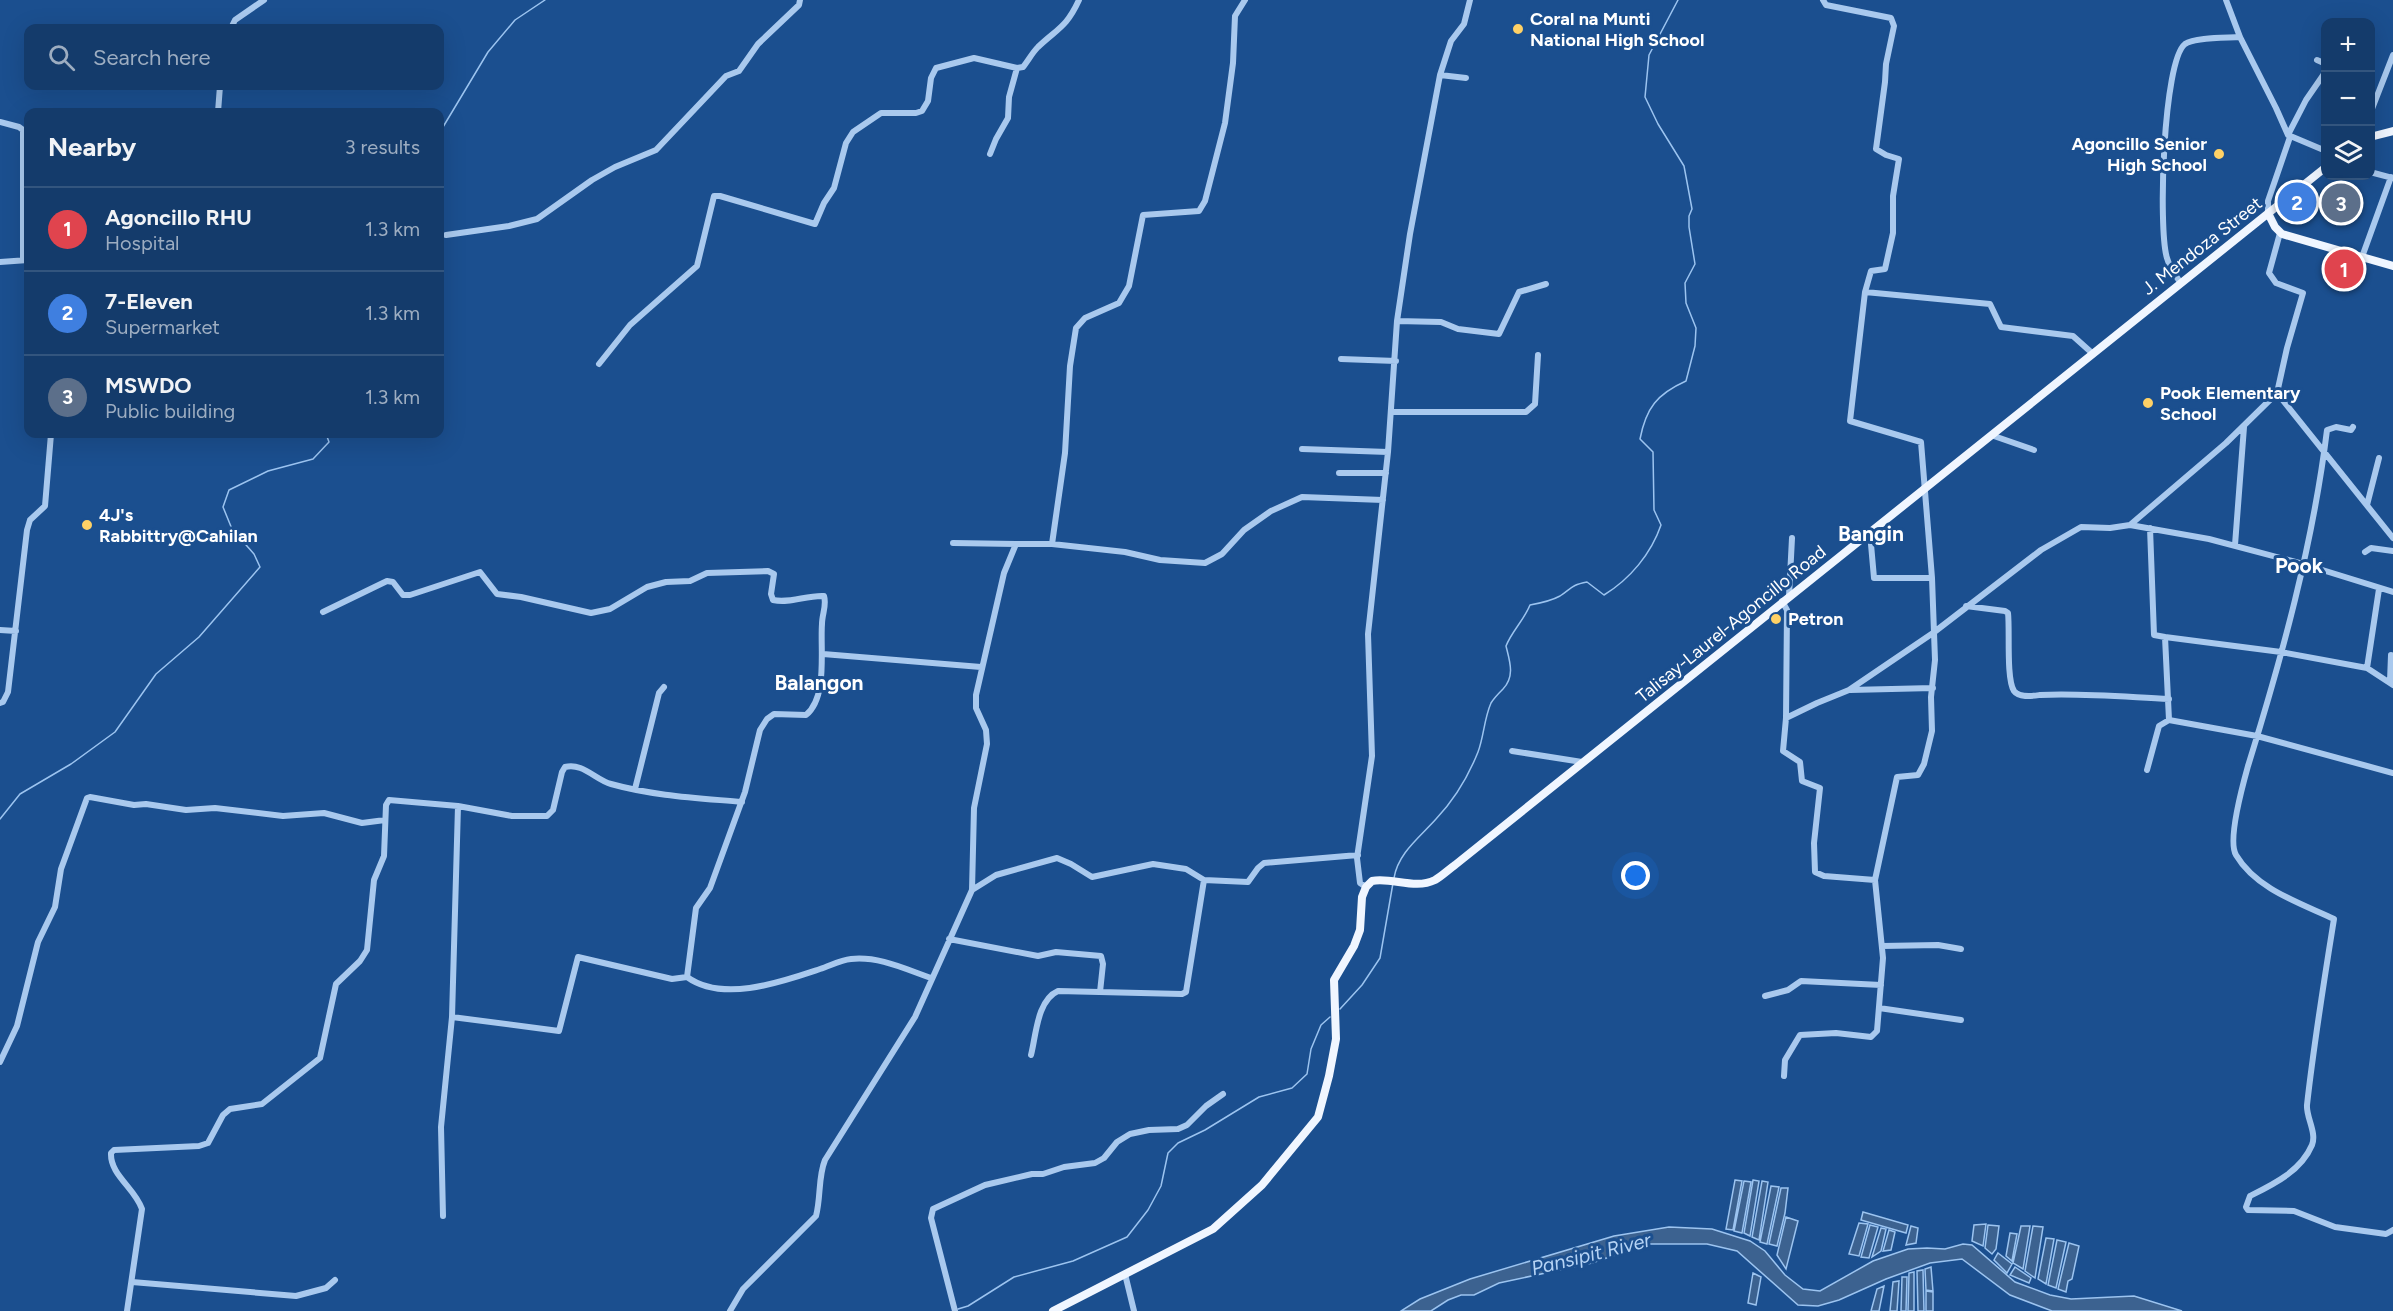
<!DOCTYPE html>
<meta charset="utf-8">
<style>
body{margin:0;font-family:Figtree,sans-serif;background:#214673;color:#f1f3f6}
.controls{position:absolute;right:18px;top:18px;display:grid;overflow:hidden;border-radius:12px;box-shadow:0 6px 24px #0002}
.controls button{width:54px;height:54px;display:grid;place-items:center;padding:0;border:0;border-bottom:2px solid #33557e;background:#143b6b;color:#f1f3f6;font:30px sans-serif}
.you{position:absolute;left:1636px;top:876px;width:21px;height:21px;margin:-15px;border:4px solid #fff;border-radius:50%;background:#1a73e8;box-shadow:0 0 0 9px #1a73e833}
.badge{display:grid;place-items:center;width:39px;height:39px;border-radius:50%;background:#90b9f0;color:#fff;font-size:20px;font-weight:700}
.pin{position:absolute;translate:-50% -50%;border:3px solid #fff;box-shadow:0 2px 6px #0006}
.list{margin:0;padding:0;list-style:none}
h2{display:flex;justify-content:space-between;align-items:center;height:78px;margin:0;padding:0 24px;font-size:26px}
h2 small{font-size:20px;font-weight:400;color:#9dadc1}
.list li{display:grid;grid-template-columns:39px 1fr auto;gap:18px;align-items:center;box-sizing:border-box;height:84px;padding:0 24px;border-top:2px solid #33557e}
.list b{display:block;font-size:22px;white-space:nowrap}
.list p{margin:0;font-size:20px;white-space:nowrap;color:#9dadc1}
.list em{font-size:20px;font-style:normal;color:#9dadc1}
.icon{flex:none;width:33px;height:33px;fill:none;stroke:currentColor;stroke-width:2;stroke-linecap:round;stroke-linejoin:round}
.map{position:relative;flex:none;width:2393px;height:1311px;overflow:hidden}
.search{position:absolute;background:#143b6b;box-shadow:0 6px 24px #0002;left:24px;top:24px;width:420px;height:66px;display:flex;align-items:center;gap:15px;box-sizing:border-box;padding:0 21px;border-radius:12px;color:#9dadc1;font-size:22px}
.panel{position:absolute;background:#143b6b;box-shadow:0 6px 24px #0002;left:24px;top:108px;width:420px;height:330px;border-radius:12px}
.map>svg:first-child{display:block}
.water{fill:#3c6290;stroke:#9cc4f0;stroke-width:1.5}
.lines{fill:none;stroke-linecap:round;stroke-linejoin:round}
.stream{stroke:#9cc4f0;stroke-width:1.5}
.minor{stroke:#a9c9ee;stroke-width:6}
.major{stroke:#f0f6ff;stroke-width:8}
.poi-dot{fill:#ffd166;stroke:#1b4f8f;stroke-width:2}
.labels{text-anchor:middle;stroke-width:6;stroke-linejoin:round;paint-order:stroke}
.poi-label{font-size:18px;font-weight:bold;fill:#fff;stroke:#1b4f8f;text-anchor:start}
.street-label{font-size:18px;fill:#fff;stroke:#1b4f8f}
.water-label{font-size:20px;font-style:italic;fill:#b5d3f5;stroke:#1b4f8f}
.quarter-label{font-size:21px;font-weight:bold;fill:#fff;stroke:#1b4f8f}
</style>
<div class="map">
<svg width="2393" height="1311" viewBox="0 0 2393 1311">
<rect width="100%" height="100%" fill="#1b4f8f"/>
<path class="water" d="M1735 1180 1742 1181 1733 1230 1726 1229Z
M1753 1180 1759 1181 1750 1236 1744 1233Z
M1744 1181 1751 1182 1742 1233 1734 1231Z
M1762 1181 1768 1182 1759 1240 1752 1237Z
M1771 1186 1779 1187 1767 1244 1760 1242Z
M1781 1188H1788L1785 1213 1777 1246 1769 1244Z
M1863 1212 1908 1225 1906 1233 1861 1220Z
M1786 1217 1798 1221 1786 1269 1777 1255Z
M1859 1223 1868 1224 1859 1256 1849 1254Z
M1986 1224 1983 1246 1972 1241 1974 1225Z
M1870 1225 1878 1227 1869 1258 1861 1257Z
M1988 1225 1999 1226 1996 1249 1992 1254 1985 1248Z
M1911 1226 1918 1228 1916 1243 1906 1245Z
M2021 1226H2030L2023 1269 2013 1263Z
M2033 1226 2043 1227 2035 1278 2025 1271Z
M1669 1227 1712 1229 1750 1241 1765 1251 1785 1275 1803 1289 1820 1291 1873 1261 1908 1249 1927 1248 1945 1249 1963 1244 1972 1245 2015 1282 2050 1295 2071 1299 2134 1296 2182 1311H2052L2010 1295 1962 1259 1930 1263 1886 1279 1839 1300 1818 1306 1798 1305 1737 1251 1707 1244H1647L1592 1263 1499 1283 1474 1295H1461L1448 1300 1431 1311H1401L1420 1299 1470 1279 1614 1236Z
M1881 1228 1886 1229 1881 1251 1872 1257Z
M1889 1230 1895 1232 1891 1250 1883 1251Z
M2010 1233 2017 1234 2012 1261 2006 1256Z
M2046 1238 2054 1239 2046 1284 2038 1279Z
M2057 1240 2066 1242 2056 1288 2048 1285Z
M2069 1243 2079 1246 2072 1279 2068 1281 2066 1292 2058 1289Z
M1998 1253 2012 1264 2007 1273 1994 1260Z
M1931 1267 1933 1291 1926 1290 1925 1269Z
M2015 1267 2031 1278 2029 1283 2010 1275Z
M1923 1270 1924 1311H1918L1917 1271Z
M1914 1272V1311H1908L1909 1273Z
M1753 1273 1761 1277 1756 1305 1748 1303Z
M1902 1277H1907L1906 1311H1901Z
M1899 1281 1897 1311H1890L1893 1282Z
M1884 1286 1879 1311H1871L1877 1289Z
M1926 1291 1933 1292V1311H1926Z"/>
<g class="lines">
<path class="stream" d="M440 132 488 52 515 20 545 0
M0 819 20 794 71 764 115 732 156 674 199 637 260 567 254 554 232 529 223 507 229 490 268 471 313 459 329 442 326 434
M1394 878C1398 853 1420 837 1436 819 1454 800 1468 777 1478 752 1484 736 1484 719 1491 703 1494 698 1498 694 1503 689 1515 676 1510 662 1506 646 1512 631 1524 620 1530 605 1541 603 1551 601 1560 596 1572 588 1571 585 1587 582L1604 595C1630 579 1651 554 1661 525L1654 510 1653 452 1640 439C1646 408 1657 394 1686 381L1695 346 1696 328 1686 303 1685 283 1695 264 1689 227V216L1692 209 1684 166 1658 124 1645 97 1649 55 1678 0
M1340 1009 1362 985 1380 958 1393 883
M958 1309 968 1306 1014 1277 1073 1261 1127 1237 1148 1210 1161 1186 1168 1153 1178 1143 1205 1130 1259 1097 1292 1088 1307 1074 1311 1049 1321 1025 1330 1017"/>
<path class="minor" d="M1823 0 1826 5 1891 18 1894 26 1886 64 1885 82 1876 149 1886 155 1899 159 1893 196V233L1885 269 1871 271 1865 292 1850 421 1921 442 1932 578
M2226 0 2240 37 2276 108 2288 135 2326 151
M231 28 235 20 264 0
M2317 60 2326 64
M1440 75 1466 78
M218 112 220 86
M2370 114 2393 55
M0 122 19 127 23 130V260
M2288 135 2306 100 2326 71
M990 154 996 139 1008 118 1009 97 1017 68 1023 67C1028 61 1032 53 1038 47 1058 28 1066 28 1079 0
M2370 172 2393 178
M2268 213V201L2290 137
M2280 233 2269 273 2276 283 2303 293 2287 348 2277 393 2393 538
M446 235 509 226 537 219 592 180 615 167 656 150 726 76 739 71 758 44 799 5 800 0
M2362 257 2391 177
M0 262 28 260
M2180 282C2175 275 2169 266 2167 258 2158 230 2163 61 2185 44 2195 37 2227 38 2240 37
M1865 292 1990 304 2001 327 2073 336 2092 353
M1397 321 1441 322 1458 329 1499 334 1519 292 1546 284
M1341 359 1396 361
M599 364 630 325 697 266 714 196H720L815 224 824 203 834 188 846 143 853 132 881 113H916L922 111 928 101 931 78 936 68 974 58 1017 68
M1392 412H1526L1535 404 1538 355
M2353 427 2351 430 2336 427 2327 430C2313 544 2282 657 2248 766 2243 784 2227 840 2236 855 2256 889 2300 903 2334 919 2324 981 2314 1042 2307 1105 2306 1117 2317 1133 2312 1145 2301 1171 2274 1184 2250 1196L2246 1207 2248 1210 2294 1211 2335 1227 2386 1234 2393 1230
M1991 435 2034 450
M1302 449 1388 452
M1339 473H1386
M2367 505 2379 458
M2130 525 2226 443 2277 393
M953 543 1016 544
M1052 544 1065 453 1070 366 1076 328 1085 318 1119 303 1129 286 1143 215 1199 211 1205 201 1225 123 1233 63 1235 16 1245 0
M2235 545 2244 427
M2365 552 2371 548 2393 551
M1789 596 1792 538
M1782 601 1787 610 1786 718 1783 751 1800 762 1802 781 1820 788 1814 843 1815 872 1824 876 1875 880 1897 777 1918 775 1924 764 1932 731 1931 697 1935 660 1932 578H1874L1870 533
M1966 606 2005 611 2008 613C2010 629 2006 679 2014 691 2019 698 2032 696 2040 695 2083 693 2126 697 2169 699
M323 612 387 581 393 582 403 595H410L480 572 497 594 521 597 591 613 610 609 647 587 666 582 690 581 707 573 768 571 774 574 771 594 773 600C790 604 806 595 824 596 827 605 822 614 822 624 820 649 828 697 806 715L774 714 767 719 760 730 745 792 710 888 696 908 687 977 672 979 578 957 559 1031 452 1017
M0 630 16 631
M2165 637 2281 652 2367 668 2393 685
M823 654 981 667
M2367 668 2379 589
M2390 681 2391 655
M1850 690 1933 688
M0 703 3 702 8 692 27 530 30 520 45 506 51 434
M1786 718 1817 703 1849 690 1933 633 2041 550 2081 527 2110 528 2130 525 2209 539 2303 564 2393 592
M2169 720 2257 736 2393 773
M1512 751 1582 762
M2147 770 2159 726 2169 720 2165 637 2154 635 2150 528
M635 789 659 693 664 687
M458 806 512 816H547L553 810 562 772 565 767C582 762 596 780 611 784 654 796 698 798 742 802
M1366 887 1360 883 1357 858 1372 756 1368 634 1388 452 1397 321 1410 234 1440 75 1451 41 1464 24 1470 0
M972 890 996 875 1057 858 1071 864 1092 877 1153 864 1186 869 1204 880 1248 882 1258 868 1264 863 1358 855
M949 939 1038 956 1056 952 1101 956 1103 964 1100 992
M1882 946 1938 945 1961 949
M687 977C723 1003 781 982 820 969 830 966 840 960 851 959 879 956 905 969 931 978
M1765 996 1788 990 1801 981 1881 985
M1879 1008 1961 1020
M1031 1055C1036 1036 1037 1000 1058 991L1182 994 1186 992 1204 880
M0 1062 17 1026 38 942 55 907 61 869 87 798 90 797 134 805 146 804 186 810 215 808 283 816 324 813 362 823 385 820
M1784 1076 1785 1060 1800 1035 1836 1033 1871 1037 1877 1031 1883 958 1875 880
M1125 1274 1134 1311
M132 1282 296 1296 326 1288 335 1280
M127 1311 142 1209C135 1188 110 1175 111 1153L114 1150 199 1146 208 1143 223 1115 230 1109 262 1104 320 1058 336 984 360 961 367 950 374 880 384 856 386 805 389 800 458 806 452 1017 441 1127 443 1216
M730 1311 743 1289 816 1216C821 1197 818 1177 825 1160L915 1017 972 890 974 808 987 744 986 730 976 708V695L1004 573 1016 544H1052L1125 552 1160 560 1205 563 1222 554 1244 530 1271 511 1302 497 1383 500
M955 1311 931 1218 933 1209 985 1185 1032 1174H1043L1064 1167 1095 1163 1104 1158 1117 1142 1130 1134 1149 1130 1178 1129 1187 1125 1206 1106 1223 1094"/>
<path class="major" d="M2370 137 2393 131
M2268 213 2275 227 2282 234 2393 266
M1053 1311 1213 1229 1262 1185 1318 1117 1329 1076 1336 1039 1334 980 1354 946 1360 930 1362 897 1366 887 1372 881C1392 877 1415 890 1435 880 1442 876 1448 870 1455 865L2326 167"/>
</g>
<g class="poi-dot">
<circle cx="1518" cy="29" r="6"/>
<circle cx="2219" cy="154" r="6"/>
<circle cx="2148" cy="403" r="6"/>
<circle cx="87" cy="525" r="6"/>
<circle cx="1776" cy="619" r="6"/>
</g>
<g class="labels">
<g class="poi-label">
<text x="1530" y="25">Coral na Munti<tspan x="1530" dy="21">National High School</tspan></text>
<text x="2207" y="150" text-anchor="end">Agoncillo Senior<tspan x="2207" dy="21">High School</tspan></text>
<text x="2160" y="399">Pook Elementary<tspan x="2160" dy="21">School</tspan></text>
<text x="99" y="521">4J's<tspan x="99" dy="21">Rabbittry@Cahilan</tspan></text>
<text x="1788" y="625">Petron</text>
</g>
<g class="street-label">
<text transform="translate(2202 246) rotate(-38)" y="6">J. Mendoza Street</text>
<text transform="translate(1731 624) rotate(-39)" y="6">Talisay-Laurel-Agoncillo Road</text>
</g>
<g class="water-label">
<text transform="translate(1591 1254) rotate(-14)" y="7">Pansipit River</text>
</g>
<g class="quarter-label">
<text x="1871" y="541">Bangin</text>
<text x="2299" y="573">Pook</text>
<text x="819" y="690">Balangon</text>
</g>
</g>
</svg>
<div class="controls">
<button>+</button>
<button>−</button>
<button><svg class="icon" aria-label="layers" viewBox="0 0 24 24"><path d="M12 4l9 5-9 5-9-5zM3 14l9 5 9-5"/></svg></button>
</div>
<div class="you"></div>
<div class="pin badge" style="left:2344px;top:269px;background:#e0444e">1</div>
<div class="pin badge" style="left:2297px;top:202px;background:#3f7fe0">2</div>
<div class="pin badge" style="left:2341px;top:203px;background:#5c6f8a">3</div>
<div class="search"><svg class="icon" aria-label="search" viewBox="0 0 24 24"><circle cx="10" cy="10" r="6"/><path d="M15 15l6 6"/></svg>Search here</div>
<section class="panel">
<h2>Nearby<small>3 results</small></h2>
<ul class="list">
<li><span class="badge" style="background:#e0444e">1</span><div><b>Agoncillo RHU</b><p>Hospital</p></div><em>1.3 km</em></li>
<li><span class="badge" style="background:#3f7fe0">2</span><div><b>7-Eleven</b><p>Supermarket</p></div><em>1.3 km</em></li>
<li><span class="badge" style="background:#5c6f8a">3</span><div><b>MSWDO</b><p>Public building</p></div><em>1.3 km</em></li>
</ul>
</section>
</div>
